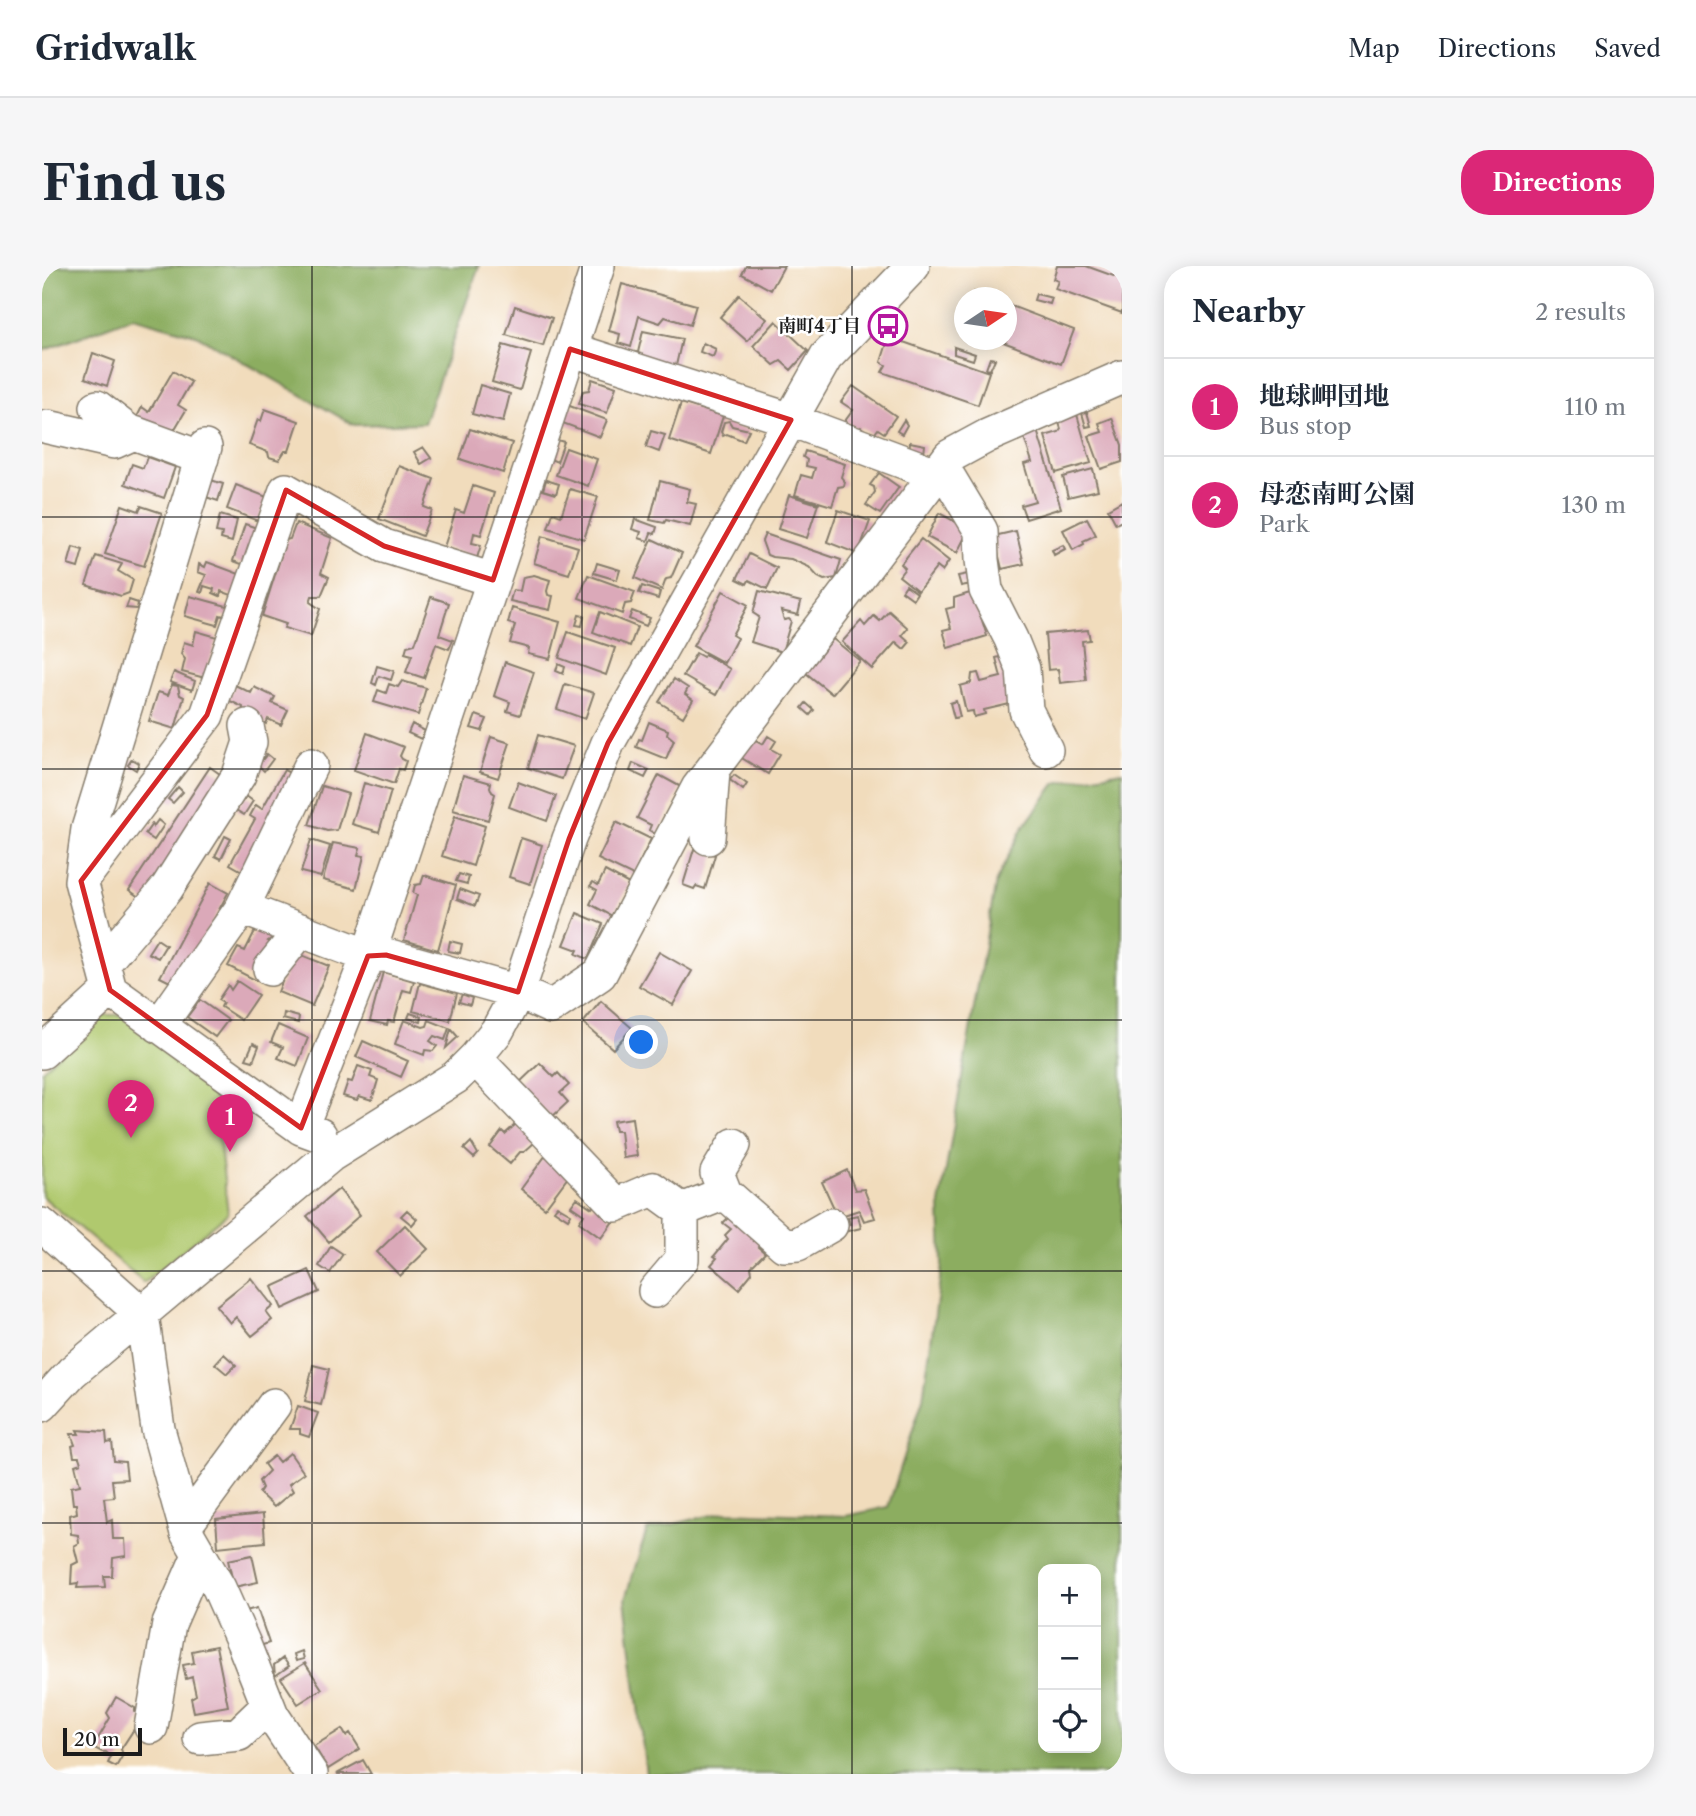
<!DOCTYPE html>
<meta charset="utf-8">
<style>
body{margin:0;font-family:"Libre Caslon Text","Noto Serif JP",serif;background:#f6f6f7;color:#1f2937}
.controls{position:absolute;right:21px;bottom:21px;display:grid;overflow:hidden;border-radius:14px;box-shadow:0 4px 18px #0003}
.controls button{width:63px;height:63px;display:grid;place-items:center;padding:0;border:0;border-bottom:2px solid #e0e1e3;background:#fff;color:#1f2937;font:35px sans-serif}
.compass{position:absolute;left:912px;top:21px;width:63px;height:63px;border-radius:50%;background:#fff;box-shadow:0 4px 18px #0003;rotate:77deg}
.scale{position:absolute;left:21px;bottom:18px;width:79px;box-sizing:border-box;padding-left:7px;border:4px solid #1c1c1c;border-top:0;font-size:19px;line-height:24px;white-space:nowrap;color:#1c1c1c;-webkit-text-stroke:5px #fff;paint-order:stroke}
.you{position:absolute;left:600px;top:777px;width:24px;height:24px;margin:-18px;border:5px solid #fff;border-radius:50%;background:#1a73e8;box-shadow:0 0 0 10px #1a73e833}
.badge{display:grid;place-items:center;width:46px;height:46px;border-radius:50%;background:#db2777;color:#fff;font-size:23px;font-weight:700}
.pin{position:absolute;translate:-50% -58px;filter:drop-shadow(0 2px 4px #0008)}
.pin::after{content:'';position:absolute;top:37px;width:24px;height:21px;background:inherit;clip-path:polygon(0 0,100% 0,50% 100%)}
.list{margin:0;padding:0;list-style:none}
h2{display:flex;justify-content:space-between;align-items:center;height:91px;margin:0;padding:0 28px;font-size:30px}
h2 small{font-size:23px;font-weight:400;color:#747a83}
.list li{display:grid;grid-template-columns:46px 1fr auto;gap:21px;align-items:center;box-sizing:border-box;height:98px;padding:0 28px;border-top:2px solid #e0e1e3}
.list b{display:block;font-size:26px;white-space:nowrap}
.list p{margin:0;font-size:23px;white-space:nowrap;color:#747a83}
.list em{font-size:23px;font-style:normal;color:#747a83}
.icon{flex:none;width:38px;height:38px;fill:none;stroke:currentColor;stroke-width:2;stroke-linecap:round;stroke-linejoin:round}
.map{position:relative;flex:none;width:1080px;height:1508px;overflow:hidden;border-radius:28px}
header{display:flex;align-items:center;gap:42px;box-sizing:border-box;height:98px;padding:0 35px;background:#fff;border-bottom:2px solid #e0e1e3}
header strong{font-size:33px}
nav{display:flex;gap:38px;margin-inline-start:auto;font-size:24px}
.intro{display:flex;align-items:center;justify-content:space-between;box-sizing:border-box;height:168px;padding:0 42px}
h1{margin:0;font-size:49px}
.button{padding:18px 32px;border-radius:28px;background:#db2777;color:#fff;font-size:24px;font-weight:700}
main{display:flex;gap:42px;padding:0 42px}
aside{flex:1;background:#fff;border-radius:28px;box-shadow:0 4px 18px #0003}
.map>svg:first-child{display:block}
.green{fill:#b0c96e;stroke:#667245;stroke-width:2}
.forest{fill:#8cad61;stroke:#54643e;stroke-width:2;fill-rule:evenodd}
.building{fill:#dba9b9}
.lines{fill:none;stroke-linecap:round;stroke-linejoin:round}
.minor-casing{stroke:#867c6c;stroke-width:36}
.minor{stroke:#fff;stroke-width:33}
.marked{fill:none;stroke:#d62828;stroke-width:5;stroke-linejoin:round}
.grid{fill:none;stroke:#1c1c1c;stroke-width:2;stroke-opacity:0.55}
.labels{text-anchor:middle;stroke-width:5;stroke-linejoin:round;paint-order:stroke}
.poi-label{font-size:18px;font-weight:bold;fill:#1c1c1c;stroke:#fff;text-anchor:end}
</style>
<header>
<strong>Gridwalk</strong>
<nav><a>Map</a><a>Directions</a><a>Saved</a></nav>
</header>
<div class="intro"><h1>Find us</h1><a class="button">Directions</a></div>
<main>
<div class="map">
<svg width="1080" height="1508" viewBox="0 0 1080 1508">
<rect width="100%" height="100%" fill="#fff"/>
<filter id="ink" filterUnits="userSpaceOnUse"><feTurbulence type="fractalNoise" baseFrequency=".0143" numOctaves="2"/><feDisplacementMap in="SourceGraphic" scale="14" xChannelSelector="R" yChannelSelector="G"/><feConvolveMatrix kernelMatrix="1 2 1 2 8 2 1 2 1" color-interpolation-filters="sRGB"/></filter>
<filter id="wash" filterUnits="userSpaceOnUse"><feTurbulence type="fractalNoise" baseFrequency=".00686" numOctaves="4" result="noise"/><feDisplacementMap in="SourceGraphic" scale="28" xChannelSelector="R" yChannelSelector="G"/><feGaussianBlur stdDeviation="1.57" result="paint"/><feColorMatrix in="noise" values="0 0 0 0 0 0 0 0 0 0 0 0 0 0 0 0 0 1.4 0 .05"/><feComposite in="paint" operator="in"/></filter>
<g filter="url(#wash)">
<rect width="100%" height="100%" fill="#f1dcbc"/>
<path class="green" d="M60 749H79L170 814 186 947 102 1017 0 930V804Z"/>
<path class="forest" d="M0 0H437L382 157 312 159 154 69 91 51 0 85Z
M1080 505V1508H604L583 1333 605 1264 683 1246 804 1250 846 1241 881 1132 900 999 898 938 954 615 980 563 1014 517ZM1001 1303H1054V1482H1001Z"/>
<g id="blocks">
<path class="building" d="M704 0H742L729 24 700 8Z
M1015 0H1044L1080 13V47L1013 23 1016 15 1011 13Z
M580 18 654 39 648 59 623 51 618 57 597 50 589 81 576 77 578 68 567 65Z
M932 26 946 31V32H930Z
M994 28 1010 32 1008 38 992 34Z
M697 29 725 53 705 75 678 51Z
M964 38 1032 64 1019 98 956 74H964Z
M473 40 510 52 501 80 464 69Z
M734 55 766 85 749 104 739 95 732 99 711 80Z
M601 65 640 73 633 104 594 95Z
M847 71 947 106 936 139 840 106 844 99 839 96Z
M661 77 674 83 671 91 658 86Z
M461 79 489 87 478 124 450 116Z
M912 81 933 88 931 94 912 88Z
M51 87 73 95 65 120 43 112Z
M948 92 953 93 948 104 944 103Z
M131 105 149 116 136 139 144 144 128 171 95 151 100 141 107 146Z
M550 113 574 121 565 147 537 138 541 125 547 124Z
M438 119 468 128 461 156 430 148Z
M811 120 854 150 842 167 836 163 831 170 819 161 816 164 803 155 811 144 799 136Z
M639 137 681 150 669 188 627 174Z
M525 139 565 154 558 171 518 156Z
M223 143 257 155 247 185H243L237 194 227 191 226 186 207 179 216 153 219 155Z
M1034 145 1049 197 1014 207 1003 170 1017 166 1019 163 1015 150Z
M1045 146 1049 160 1044 161 1040 147Z
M1070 152 1080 179V196L1059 203 1047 170 1060 166 1057 157Z
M862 154 865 159 860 168 855 165Z
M687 155 690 160 707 164 702 175 685 168 681 170 679 166 682 156Z
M994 161 1019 242 984 253 979 239 993 235 982 198 990 196 980 165Z
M428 163 470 177 461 207 418 193Z
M609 165 623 169 617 186 604 181Z
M515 174 522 176 515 196 508 193Z
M868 176 883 179 882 188 867 186Z
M381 181 389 192 379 198 372 186Z
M524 182 555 193 546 220 514 209Z
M763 185 803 198 799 211 803 216 802 220 796 221 790 240 753 229 759 209 770 212 773 202 764 200 765 194 761 191Z
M105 191 133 201 122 232 83 218 90 198 101 202Z
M357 200 392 213 382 241 390 244 380 270 337 253Z
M1051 203 1056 224 1026 231 1021 211Z
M837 207 857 221 838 248 824 239 833 226 832 221 828 219Z
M163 212 181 218 176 235 158 229Z
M504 214 517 218 514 228 501 224Z
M618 215 648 223 645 236 654 238 648 260 624 254 622 257 608 254Z
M194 219 225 231 216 255 185 243Z
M431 220 452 227 439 269 432 267 430 277 439 279 435 292 402 281 414 244 422 247Z
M528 223 556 231 542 273 506 262 511 247 519 250Z
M747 229 776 238 765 272 736 263Z
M1080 235V255L1074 258 1066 243Z
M80 239 97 245 99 240 120 247 102 300 63 288Z
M796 244 828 255 816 288 785 276Z
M897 247 927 263 915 287 885 271Z
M178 249 195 254 190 276 179 273 180 267 174 266Z
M1045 252 1054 269 1041 275 1042 278 1031 284 1021 264Z
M593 253 615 261 613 268 609 267 606 275 597 272 599 266 590 263Z
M254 257 290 272 279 307 287 311 279 330H270L268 336 278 343 269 370 242 362 244 358 220 350 244 274 248 273Z
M203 258 221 264 208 301 191 295Z
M974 265 982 298 960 303 952 270Z
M723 268 799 294 794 312 782 314 776 311 767 301 749 293 730 291 725 289 720 275Z
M500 270 536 281 527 308 492 297Z
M610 273 640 287 629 312 624 313 620 324 593 312Z
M879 273 907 295 900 305 895 301 876 325 857 310 863 302 859 298Z
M1021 279 1023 283 1012 289 1010 284Z
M31 281 41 284 36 302 26 299Z
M707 288 735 302 725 323 707 314 705 318 695 313Z
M54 290 80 298 76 305 91 314 87 327 79 330 44 319Z
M165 296 200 309 192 330 179 325 178 330 171 327 172 323 162 320 160 327 157 326 164 309 156 306 157 298 163 301Z
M555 297 578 304 575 314 552 307Z
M931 307 934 317 919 320 916 310Z
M492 309 508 314 505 325 506 329 511 330 508 344 468 335 471 324 478 325 481 311Z
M546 309 593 326 589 337 583 338 580 348 537 332Z
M864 319 875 327 871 333 860 325Z
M600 320 618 326 616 333 597 327Z
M681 325 706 339 690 369 695 372 682 397 651 380Z
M717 325 759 336 756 349 739 345 742 354 747 353 749 355 740 386 709 376 717 351 711 347Z
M931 326 945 370 906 382 901 364 909 362 904 343 912 341V332Z
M148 330 192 342 189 352 178 349 175 359 143 350Z
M389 331 407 337 397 369 411 374 407 383 394 378 382 412 364 406 370 389 363 387 365 380 373 378Z
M87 334 96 337 95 343 84 342Z
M470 342 518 356 508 393 486 388 487 382 468 377 473 359 466 357Z
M590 345 608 352 604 360 587 353Z
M847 345 866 362 860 369 868 376 862 383 854 376 830 403 800 376 819 355 823 360 832 350 838 355Z
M558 346 595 361 588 380 551 366Z
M537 349 542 350 540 360 534 359Z
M1046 364 1048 374 1040 375 1044 414 1018 417 1016 403 1006 404 1003 368Z
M154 365 175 371 163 412 140 406 143 393 139 388 142 376 151 379Z
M526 366 573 382 564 409 517 392Z
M791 373 818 395 790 428 764 407Z
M654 387 661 391 663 388 688 403 674 429 641 410Z
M961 390 972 437 942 444 943 448 932 451 931 445 924 446 918 420 929 417 930 408 936 407 939 416 959 411 954 392Z
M463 396 492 406 478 449 465 445 468 436 452 430Z
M516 398 523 401 521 408 514 405Z
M335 400 352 405 349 414 337 410 334 419 330 417Z
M132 406 153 415 150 424 128 416Z
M632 413 646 422 643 428 651 434 641 451 617 436Z
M360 415 384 422 376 449 332 436 336 424 344 427 347 418 356 421Z
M523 418 552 427 543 453 515 443Z
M130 419 136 420 138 429 142 431 133 463 107 455 116 426 126 429Z
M193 419 209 427 212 421 233 431 230 437 246 444 239 459 226 453 224 458 200 447 201 441 186 434Z
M914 435 918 451 912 452 908 437Z
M764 437 772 444 768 449 760 442Z
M434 449 445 453 440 465 429 462Z
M607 456 626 464 625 468 632 474 624 493 594 481 597 473 600 474Z
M370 458 383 465 379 473 366 467Z
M325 467 362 481 358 490 360 493 364 495 361 504 357 503 352 518 312 504Z
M496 469 532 480 520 513 486 502Z
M726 470 734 475 729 483 738 488 726 508 698 491 710 472 721 478Z
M449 471 468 477 456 512 438 506Z
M225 488 231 493 222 505 216 499Z
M90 493 97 497 94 504 86 499Z
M591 497 607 504 603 512 588 505Z
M168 501 185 513 104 636 87 624Z
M242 504 256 511 202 606 188 598 213 553 208 550 214 539 220 543Z
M421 509 449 517 448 521 450 526 453 528 446 554 411 544Z
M617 509 639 521 615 569 607 564 609 559 595 552Z
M692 509 705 518 701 524 688 514Z
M476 516 514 530 505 555 467 541Z
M322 517 349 525 337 566 310 558Z
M280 520 306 528 295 564 285 565 267 559Z
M136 521 141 526 131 537 126 533Z
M204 530 211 535 202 549 194 544Z
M413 550 443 560 431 600 400 590Z
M116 554 122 559 112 574 103 568 110 558 111 561Z
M574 556 609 573 591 610 556 593Z
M183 570 189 573 179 593 173 590Z
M479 572 500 579 488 618 467 611Z
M269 574 288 580 279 611 259 606Z
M291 577 318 582 316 589 322 590 314 623 281 614Z
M652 583 673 589 663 623 654 620 652 623 641 619Z
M563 605 587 618 570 650 548 638 555 624 548 620 551 616 556 619Z
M417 608 427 611 425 618 414 615Z
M382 609 414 619 396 684 362 674 375 629 371 627 373 619 379 618Z
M168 617 186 627 136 720 118 711Z
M418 623 437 630 433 640 415 633Z
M535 647 561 658 546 693 534 688 536 684 522 679Z
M214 663 230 672 226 675 236 680 217 716 186 700 196 682 203 685Z
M115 673 124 679 116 692 106 687Z
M408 675 420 678 418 687 406 685Z
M252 686 287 700 270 740 236 726Z
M617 686 650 705 631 739 597 720Z
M341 706 372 715 369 726 361 724 352 756 346 755 345 759 328 755Z
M195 715 216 729 199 754 179 741 181 737 176 734 186 719 189 724Z
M378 717 415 727 408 755 371 745Z
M420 728 430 732 428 739 417 736Z
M158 734 186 754 173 771 145 751Z
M559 735 590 762 571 783 541 757Z
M242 747 257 751 256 757 241 753Z
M368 747 380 751 379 756 366 752Z
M362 754 381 761 385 760 387 754 407 762 403 774 392 770 388 775 395 780 391 785 383 784 382 789 353 778Z
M236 759 266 772 255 800 236 792 241 781 229 776Z
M409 763 416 771 404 782Z
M321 775 366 795 359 811 314 791Z
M211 777 217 780 211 795 204 793Z
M498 797 512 811 516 807 527 819 518 827 526 836 509 852 476 818Z
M316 800 330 805 328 811 336 814 330 834 317 830 315 834 301 830 306 815 310 816Z
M590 852 595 890 581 892 578 865H573L571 855Z
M474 858 492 877 482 886H478L468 898 448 881 460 865 463 868Z
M429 876 436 888 432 892 422 883Z
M504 889 529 907 503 942 479 923Z
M805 904 813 924 822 923 833 952 822 955 817 944 796 951 780 916Z
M297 923 318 949 287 976 265 950Z
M535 932 550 942 554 936 572 954 559 972 537 956 542 949 529 940Z
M515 940 529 948 526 953 512 944Z
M365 944 375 953 370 959 359 950Z
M816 949 819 962 802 966 800 959 808 958 806 951Z
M687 951 721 976 716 981 723 987 709 1001 710 1007 697 1023 669 999 675 992 672 990 686 973 683 969 689 963 681 957Z
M363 959 386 983 358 1010 335 986Z
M289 980 301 988 288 1007 277 1000Z
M267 1004 277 1026 240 1043 230 1021Z
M209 1012 231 1040 224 1046 230 1054 210 1070 194 1051 188 1057 174 1040Z
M182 1088 194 1099 185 1108 173 1098Z
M271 1099 287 1103 279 1139 263 1135Z
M256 1140 276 1147 267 1171 258 1168V1163H248Z
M35 1164 64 1166 65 1177 70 1176 72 1195 83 1196 85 1213 70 1214 72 1231 62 1232 65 1256 70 1254 71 1273H83L84 1290 71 1292 70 1310H62L63 1321 35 1322 36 1317 29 1318 30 1299 36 1296 32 1280 37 1277 36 1269 29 1268 28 1249 35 1247 34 1238H31L29 1221 38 1219 33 1199 39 1197 37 1191H32L30 1180 33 1179 29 1168H37Z
M248 1187 262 1207 247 1218 251 1225 232 1241 217 1227 220 1222 217 1215 227 1205 222 1198 232 1190 237 1196Z
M221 1248 223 1276 176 1281 174 1253Z
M210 1289 216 1316 192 1321 186 1294Z
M215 1342 227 1377 211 1382 200 1346Z
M174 1380 186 1440 152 1446 149 1432 154 1429 150 1411 144 1413 141 1399 152 1397 150 1385Z
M260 1385 262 1393 254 1395 252 1388Z
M241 1392 247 1400 233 1410 232 1399Z
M263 1397 280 1423 256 1438 239 1412Z
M74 1431 93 1442V1446L100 1451 79 1483 81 1489 74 1501 66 1497 69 1491 64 1486H60L51 1481 68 1452 65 1447Z
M300 1463 304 1470 308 1467 318 1483 286 1503 272 1480Z
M321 1494 329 1508H295Z"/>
</g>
</g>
<g filter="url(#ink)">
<use href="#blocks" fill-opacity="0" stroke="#867c6c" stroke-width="2"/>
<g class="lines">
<defs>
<path id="minor" d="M528 83 749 154 894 208
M55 141 90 168
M6 161 72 176 92 167 160 192
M163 181 46 563 39 615 68 724 259 862 278 869
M900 200 939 265 940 294 944 324 969 373 981 403 984 444 1004 484
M666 572 671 505
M40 614 165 449 244 224 342 280 451 314
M200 642 326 690 344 689 476 726 509 741 558 708 656 522 908 190 945 170 1080 111
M61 698 125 622 197 509 208 476 205 460
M228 703 259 664
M117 760 200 642 269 499
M0 786 68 724
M433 792 574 939 611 923 640 944 683 927 742 979 756 978 789 959
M259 862 326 690 556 0
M683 927 675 907 692 879
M0 959 100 1048 116 1163 145 1267 177 1322 201 1376 230 1449 269 1508
M613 1025 640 993V944
M0 1139 30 1106 289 889 414 811 433 792 455 765 476 726 527 573 566 477 784 91 871 0
M143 1260 232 1139
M109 1461 127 1358 157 1289
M158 1472 197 1468 226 1440"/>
</defs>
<use href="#minor" class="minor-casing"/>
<use href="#minor" class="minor"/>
</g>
</g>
<path class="marked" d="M528 83 749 154 566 477 527 573 476 726 344 689 326 690 259 862 68 724 39 615 165 449 244 224 342 280 451 314Z"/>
<path class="grid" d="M270 0V1508M540 0V1508M810 0V1508M0 251H1080M0 503H1080M0 754H1080M0 1005H1080M0 1257H1080"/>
<defs>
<symbol id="bus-ring" viewBox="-11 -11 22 22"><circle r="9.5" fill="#fff" stroke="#b5179e" stroke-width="1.5"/><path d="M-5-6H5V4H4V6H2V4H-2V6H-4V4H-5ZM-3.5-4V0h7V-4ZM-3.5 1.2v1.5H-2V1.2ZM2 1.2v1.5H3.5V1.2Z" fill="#b5179e"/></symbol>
</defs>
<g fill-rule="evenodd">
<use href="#bus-ring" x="824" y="38" width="44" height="44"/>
</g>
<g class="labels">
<g class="poi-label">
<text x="819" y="66">南町4丁目</text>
</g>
</g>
</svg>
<div class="controls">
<button>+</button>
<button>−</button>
<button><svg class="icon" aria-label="locate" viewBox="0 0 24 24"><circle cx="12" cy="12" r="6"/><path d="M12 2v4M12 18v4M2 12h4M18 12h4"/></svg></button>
</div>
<svg class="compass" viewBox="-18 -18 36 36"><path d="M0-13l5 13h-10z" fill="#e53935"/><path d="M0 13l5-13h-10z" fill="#747a83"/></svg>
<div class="scale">20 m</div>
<div class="you"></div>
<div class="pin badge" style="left:188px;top:886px">1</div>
<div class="pin badge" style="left:89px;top:872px">2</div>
</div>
<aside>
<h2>Nearby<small>2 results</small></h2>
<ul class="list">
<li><span class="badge">1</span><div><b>地球岬団地</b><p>Bus stop</p></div><em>110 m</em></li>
<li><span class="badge">2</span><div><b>母恋南町公園</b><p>Park</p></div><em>130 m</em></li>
</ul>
</aside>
</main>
